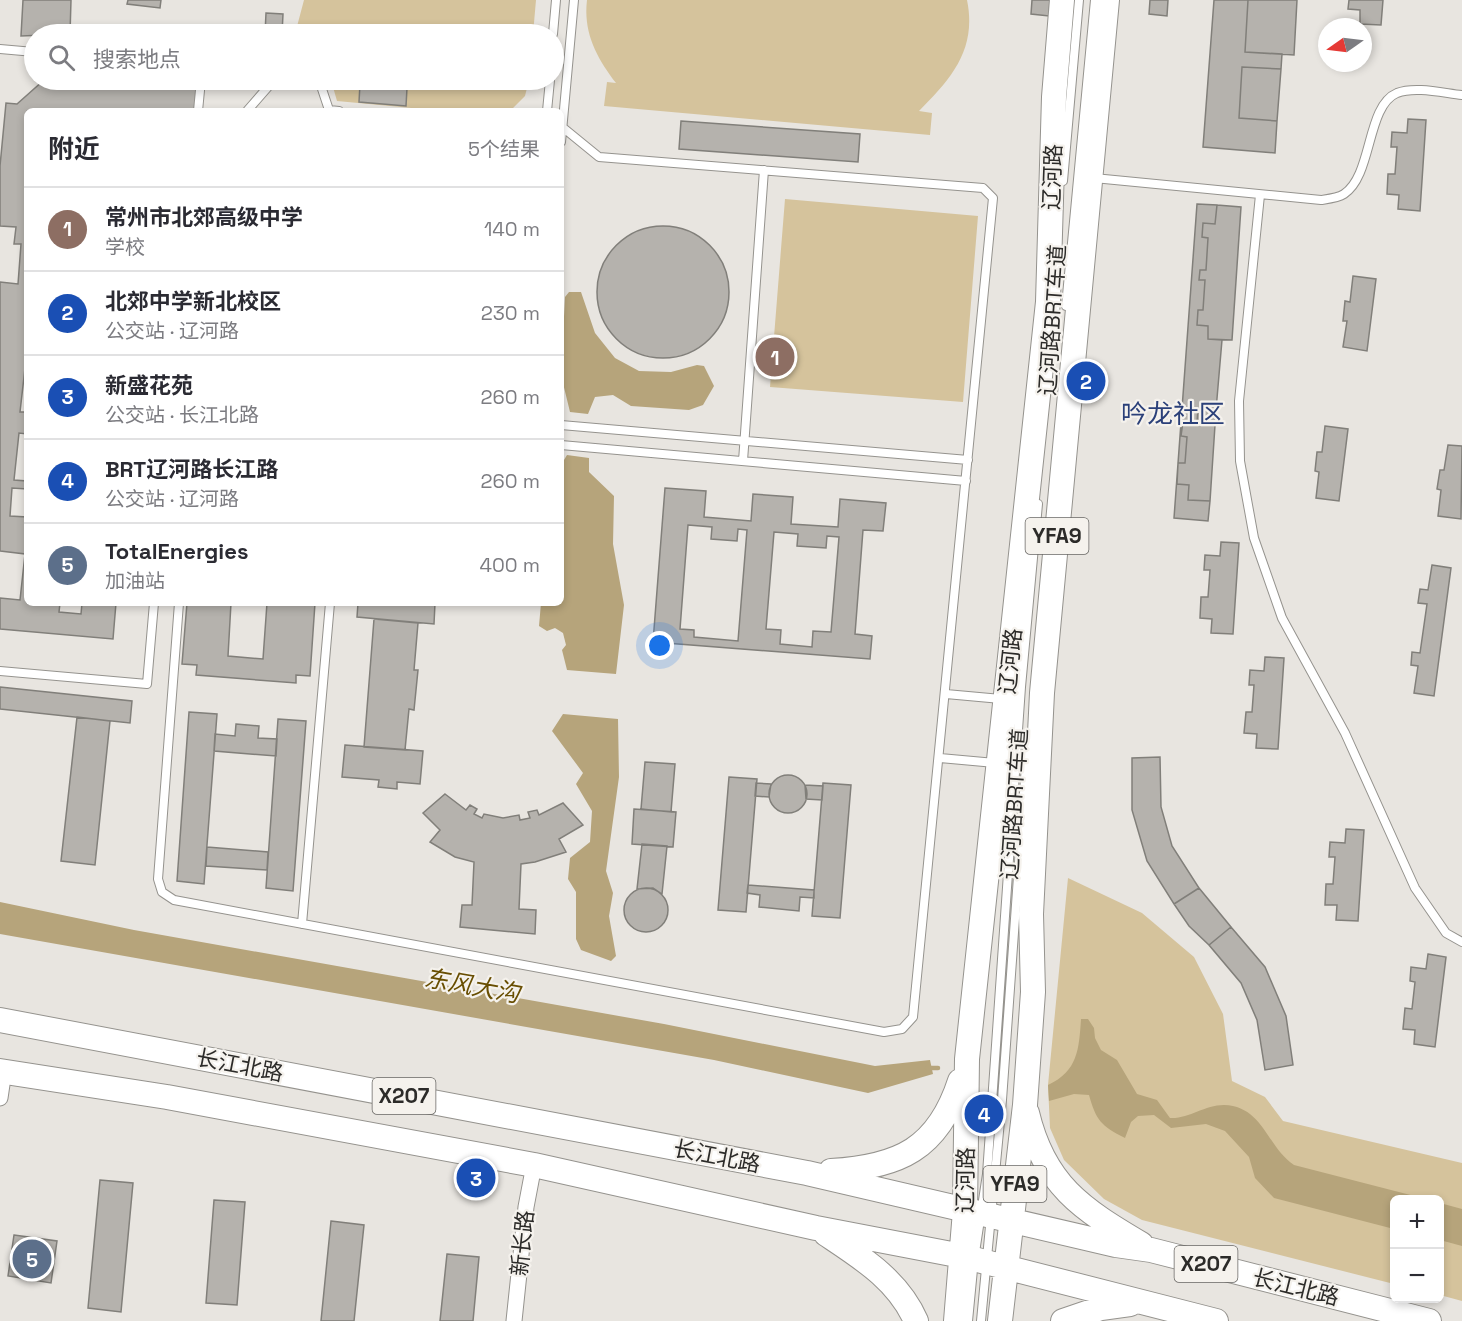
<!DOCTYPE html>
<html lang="zh">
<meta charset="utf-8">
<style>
body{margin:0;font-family:"Space Grotesk","Noto Sans SC",sans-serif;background:#f7f7f7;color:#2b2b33}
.controls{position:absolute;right:18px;bottom:18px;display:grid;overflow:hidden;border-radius:9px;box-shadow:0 3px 9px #0003}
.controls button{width:54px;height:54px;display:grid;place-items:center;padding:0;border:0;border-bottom:2px solid #e1e1e2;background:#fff;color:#2b2b33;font:30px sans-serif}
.compass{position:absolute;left:1318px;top:18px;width:54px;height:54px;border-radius:50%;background:#fff;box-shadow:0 3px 9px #0003;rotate:256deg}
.you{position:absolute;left:660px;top:646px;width:21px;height:21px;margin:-15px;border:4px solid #fff;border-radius:50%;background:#1a73e8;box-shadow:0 0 0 9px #1a73e833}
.badge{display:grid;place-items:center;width:39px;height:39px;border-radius:50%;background:#3358c8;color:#fff;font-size:20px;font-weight:700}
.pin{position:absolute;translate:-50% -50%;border:3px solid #fff;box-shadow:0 2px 6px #0006}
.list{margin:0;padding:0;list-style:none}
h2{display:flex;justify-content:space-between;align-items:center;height:78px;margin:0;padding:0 24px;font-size:26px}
h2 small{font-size:20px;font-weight:400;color:#7c7c81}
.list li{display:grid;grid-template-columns:39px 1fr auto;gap:18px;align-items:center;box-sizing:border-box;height:84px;padding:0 24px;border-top:2px solid #e1e1e2}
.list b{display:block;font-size:22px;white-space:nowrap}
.list p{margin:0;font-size:20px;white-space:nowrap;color:#7c7c81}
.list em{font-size:20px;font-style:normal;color:#7c7c81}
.icon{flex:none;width:33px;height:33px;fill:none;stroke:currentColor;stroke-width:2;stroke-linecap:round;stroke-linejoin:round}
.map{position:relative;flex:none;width:1462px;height:1321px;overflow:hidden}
.search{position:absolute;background:#fff;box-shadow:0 3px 9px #0003;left:24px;top:24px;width:540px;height:66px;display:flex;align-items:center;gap:15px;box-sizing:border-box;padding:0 21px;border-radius:33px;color:#7c7c81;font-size:22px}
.panel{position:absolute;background:#fff;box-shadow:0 3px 9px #0003;left:24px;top:108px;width:540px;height:498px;border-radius:9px}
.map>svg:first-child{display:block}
.green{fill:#d5c39c}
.water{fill:#b6a47b}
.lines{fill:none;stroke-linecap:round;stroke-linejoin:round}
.stream{stroke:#b6a47b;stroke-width:4.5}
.building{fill:#b5b2ad;stroke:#817f7a;stroke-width:1.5;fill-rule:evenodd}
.service-casing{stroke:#95938e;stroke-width:10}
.minor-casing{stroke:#95938e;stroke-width:17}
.primary-casing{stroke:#95938e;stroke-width:26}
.service{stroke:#fff;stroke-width:8}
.minor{stroke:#fff;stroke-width:15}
.primary{stroke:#fff;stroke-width:24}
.labels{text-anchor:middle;stroke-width:4.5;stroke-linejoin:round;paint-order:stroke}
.shield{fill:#f5f2ed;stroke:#686764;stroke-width:1.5}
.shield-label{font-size:21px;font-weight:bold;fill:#2c2b29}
.street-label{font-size:22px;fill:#2c2b29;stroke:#f5f2ed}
.water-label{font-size:24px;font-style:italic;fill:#684e02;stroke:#f5f2ed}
.quarter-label{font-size:26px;fill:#2b4079;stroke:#f5f2ed}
</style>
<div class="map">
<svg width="1462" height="1321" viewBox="0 0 1462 1321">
<rect width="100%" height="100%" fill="#e8e5e0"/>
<path class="green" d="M304 0H536L533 34H295Z
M587 0H967C977 49 952 78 919 111L932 113 930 135 604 106 607 82 616 83C597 58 583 33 587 0Z
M331 80H529L525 96 510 111H443L337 101Z
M785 199 978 216 963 402 770 387Z
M1068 878 1142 913 1194 957 1223 1014 1232 1081 1265 1097 1283 1121 1462 1163V1301L1440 1295V1200H1394V1284L1142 1220 1104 1199 1064 1160 1050 1128 1048 1085Z"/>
<path class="water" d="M569 292H581L595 333 615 358 639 371 671 372 697 365 704 366 714 386 703 405 689 410 631 406 613 395 595 397 588 414 570 412 561 375 565 297Z
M567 455 589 458V472L614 496 613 544 624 605 616 674 567 670 562 650 566 645 563 633 555 628 547 631 539 626 541 603H561V465Z
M563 714 618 719 619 777 606 871 613 893 609 916 616 956 611 961 581 950 576 939V892L568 879 570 858 590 842 592 811 576 784 583 773 552 731Z
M0 902 134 930 664 1024 875 1066 930 1060 933 1074 868 1093 714 1060 0 934Z
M1081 1019H1088L1094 1028 1095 1038 1101 1050 1117 1060 1137 1094 1157 1100 1170 1118C1189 1119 1204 1105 1224 1105 1263 1106 1267 1147 1294 1165L1426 1199 1394 1200V1229L1274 1198 1255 1178 1249 1157 1225 1131 1206 1124 1171 1128 1154 1115 1138 1116 1131 1122 1125 1138C1101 1126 1096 1120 1089 1095L1074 1094 1049 1101 1048 1085C1078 1071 1079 1049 1081 1019Z
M1440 1203 1462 1209V1246L1440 1240Z"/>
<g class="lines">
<path class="stream" d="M927 1068H938"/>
</g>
<path class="building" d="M23 0H71L70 34 21 36Z
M128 0H161L160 8 127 4Z
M1032 0H1050L1049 16 1031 14Z
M1150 0H1168L1167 16 1149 14Z
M1214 0H1248L1245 52 1282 54 1281 69 1242 67 1239 118 1277 121 1275 153 1203 147Z
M1248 0H1297L1294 55 1245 52Z
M1349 0H1383L1381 25 1360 24V10L1348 9Z
M266 13 283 14 282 34H265Z
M1242 67 1281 69 1277 121 1239 118Z
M44 80 198 81 195 111H27V351L20 412H27V434L19 433 14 480 27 481V489L12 488 10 516 27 517V603H60L59 612 81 614 82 603H116L113 639 0 629V598L20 600 25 554 0 551V282L18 284 21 244H14L16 227 0 226V166L6 103 17 104Z
M360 84 407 88 406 106 359 102Z
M1408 119 1426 120 1420 211 1398 209 1399 195 1387 194 1388 174H1395L1397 147H1391L1392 132 1407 133Z
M681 121 860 134 858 162 679 149Z
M1197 204 1217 205 1215 224 1203 223 1202 237 1208 238 1206 270H1200L1199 280H1205L1203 310H1198L1197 325 1208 326V339L1222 340 1216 410 1198 408 1197 423 1183 422 1181 436 1187 437 1185 463H1178L1177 484 1189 485 1188 500 1210 501 1208 521 1174 518Z
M1217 205 1241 207 1232 340 1208 339V326L1197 325 1198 310H1203L1205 280H1199L1200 270H1206L1208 238 1202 237 1203 223 1215 224Z
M597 292a66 66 0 1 1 132 0a66 66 0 1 1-132 0Z
M1353 276 1376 279 1367 351 1343 347 1347 321H1343L1345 301 1350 302Z
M1198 408 1216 410 1210 501 1188 500 1189 485 1177 484 1178 463H1185L1187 437 1181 436 1183 422 1197 423Z
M1325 426 1348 429 1339 501 1316 498 1319 472 1315 471 1317 452H1322Z
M1448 445 1462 446 1461 519 1438 516 1441 490 1437 489 1440 470H1444Z
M665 488 706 491 704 517 751 521 753 494 793 497 791 524 838 527 840 499 886 503 883 531 863 530 855 634 872 636 870 659 653 642ZM688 525 712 527 711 539 737 541 738 529 747 530 738 641 694 637V630L680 629ZM774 532 798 534 797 546 826 548 827 536 839 537 831 632 813 631 812 647 780 644 781 630 766 629Z
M1221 542 1239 543 1233 634 1211 633 1212 619 1200 618 1201 597H1208L1210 570H1204L1205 555 1220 556Z
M1432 565 1451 568 1434 696 1414 693 1418 666 1411 665 1412 652 1420 653 1427 604 1418 603 1420 589 1428 590Z
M187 603H231L228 656 263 659 267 603H315L310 676 296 675V683L196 675 197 665 182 664Z
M358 603H435L434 624 357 617Z
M374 619 418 623 414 670H418L414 710 409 709 405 750 364 747Z
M1265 657 1284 658 1278 749 1256 748 1257 734 1244 733 1246 712H1252L1254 685H1249L1250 670 1264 671Z
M0 687 132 701 130 723 0 709Z
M189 712 217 714 204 884 177 881Z
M77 717 110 721 95 865 61 861Z
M278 719 306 721 293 891 266 888Z
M236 724 259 726 258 738 277 739 276 756 214 751 215 734 235 736Z
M345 745 423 751 420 784 397 782V789L378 787 379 780 342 777Z
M1160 757 1161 807 1172 846 1199 888 1174 904 1147 861 1132 810V758Z
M645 762 675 764 671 812 641 809Z
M769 794a19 19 0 1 1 38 0a19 19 0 1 1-38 0Z
M729 777 757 779 746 912 718 910Z
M756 783 771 784 769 797 755 796Z
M823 783 851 785 840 918 812 916Z
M805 785 823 786 822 800 806 799Z
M445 794 466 810 470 805 477 809 474 814 482 818 484 814 503 818 519 815 520 820 530 818 528 812 537 810 539 815 563 803 583 825 559 839 566 852 535 862 521 864 519 909 536 910 535 934 460 927 462 905H472L474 862 455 857 430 842 440 830 423 813Z
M634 809 676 812 673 847 632 844Z
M1346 829 1364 830 1358 921 1336 920 1337 905H1325L1326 884H1333L1335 857H1329L1330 842 1345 843Z
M642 844 667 846 662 894 653 888 637 889Z
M207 847 268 852 267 870 206 866Z
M748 885 814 890V898L800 897 799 911 759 907 760 895 747 893Z
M624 910a22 22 0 1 1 44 0a22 22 0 1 1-44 0Z
M1199 888 1231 927 1209 945 1189 926 1174 904Z
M1231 927 1265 967 1286 1016 1293 1065 1265 1070 1257 1020 1241 983 1209 945Z
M1428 954 1446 957 1435 1047 1414 1044 1415 1030 1403 1029 1405 1008 1412 1009 1415 982 1410 981 1411 967 1426 969Z
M100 1180 133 1183 121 1312 88 1308Z
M214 1200 245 1202 237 1305 206 1303Z
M331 1221 364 1225 354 1321H321Z
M14 1235 57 1241 51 1283 8 1276Z
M447 1254 479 1257 473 1321H440Z"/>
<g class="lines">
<defs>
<path id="service" d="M553 34 556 0
M0 49 34 52
M319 80 329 110 339 111
M198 111 201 80
M247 111 274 80
M547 111 550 80
M561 142 574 0
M1094 178 1321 200C1328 199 1338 198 1344 194 1373 175 1366 106 1397 93 1415 86 1443 93 1462 95
M1063 181 1079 0
M1260 195 1239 401 1240 461 1254 538 1282 618 1345 733 1415 888 1446 933 1462 942
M1066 306 1095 0
M561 425 968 460
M561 445 966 481
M743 461 764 170
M179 603 158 879 162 892 174 900 884 1032 902 1029 913 1017 993 198 983 188 599 157 561 126
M0 671 147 684 154 603
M946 694 1001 699
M940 758 995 763
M302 924 330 603
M968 1321 974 1259 987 1174 1021 687 1038 504
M981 1321 1002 1100 1028 737"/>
<path id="minor" d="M0 1098 4 1071
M514 1321 526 1207 534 1165"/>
<path id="primary" d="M0 1020 807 1173 1116 1245 1151 1250 1429 1321
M0 1071 167 1097 534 1165 816 1228 962 1256 1216 1321
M1027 1113C1044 1185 1082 1209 1141 1244
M831 1171C899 1167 938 1149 960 1081
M826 1234C862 1258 898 1280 916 1321
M956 1321 965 1211 967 1059 1048 302 1054 97 1062 0
M1000 1321 1025 1105 1033 992 1031 914 1042 693 1107 0
M1063 1321 1101 1308 1130 1304"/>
</defs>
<use href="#service" class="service-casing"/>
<use href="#minor" class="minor-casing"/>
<use href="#primary" class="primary-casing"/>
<use href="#service" class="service"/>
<use href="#minor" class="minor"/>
<use href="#primary" class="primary"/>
</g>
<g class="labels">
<g class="shield">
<rect x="1025.5" y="518" width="63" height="36" rx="4.5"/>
<rect x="372.5" y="1078" width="63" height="36" rx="4.5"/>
<rect x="983.5" y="1166" width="63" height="36" rx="4.5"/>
<rect x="1174.5" y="1246" width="63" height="36" rx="4.5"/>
</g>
<g class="shield-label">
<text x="1057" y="543">YFA9</text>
<text x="404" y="1103">X207</text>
<text x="1015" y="1191">YFA9</text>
<text x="1206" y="1271">X207</text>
</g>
<g class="street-label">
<text transform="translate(1052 177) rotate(-88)" y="8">辽河路</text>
<text transform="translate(1052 320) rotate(-86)" y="8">辽河路BRT车道</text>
<text transform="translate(1010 661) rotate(-84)" y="8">辽河路</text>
<text transform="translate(1014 804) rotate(-86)" y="8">辽河路BRT车道</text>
<text transform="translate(240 1065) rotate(11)" y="8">长江北路</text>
<text transform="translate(717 1156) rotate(11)" y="8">长江北路</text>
<text transform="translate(965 1180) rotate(-89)" y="8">辽河路</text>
<text transform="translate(522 1243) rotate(-84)" y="8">新长路</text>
<text transform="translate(1296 1287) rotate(14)" y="8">长江北路</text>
</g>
<g class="water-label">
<text transform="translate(472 986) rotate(10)" y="8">东风大沟</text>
</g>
<g class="quarter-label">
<text x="1173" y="423">吟龙社区</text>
</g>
</g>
</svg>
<div class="controls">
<button>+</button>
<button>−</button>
</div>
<svg class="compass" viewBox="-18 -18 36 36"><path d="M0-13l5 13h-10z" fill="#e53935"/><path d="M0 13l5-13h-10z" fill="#7c7c81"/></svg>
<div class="you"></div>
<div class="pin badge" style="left:775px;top:357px;background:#8d6e63">1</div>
<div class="pin badge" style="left:1086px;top:381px;background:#1a4fb4">2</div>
<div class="pin badge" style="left:476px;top:1178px;background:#1a4fb4">3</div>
<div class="pin badge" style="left:984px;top:1114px;background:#1a4fb4">4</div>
<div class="pin badge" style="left:32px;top:1259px;background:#5c6f8a">5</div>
<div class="search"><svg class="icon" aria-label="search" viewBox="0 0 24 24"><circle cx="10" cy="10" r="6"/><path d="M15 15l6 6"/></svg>搜索地点</div>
<section class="panel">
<h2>附近<small>5个结果</small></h2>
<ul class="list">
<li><span class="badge" style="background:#8d6e63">1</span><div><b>常州市北郊高级中学</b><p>学校</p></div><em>140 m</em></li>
<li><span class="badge" style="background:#1a4fb4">2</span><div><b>北郊中学新北校区</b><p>公交站 · 辽河路</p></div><em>230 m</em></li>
<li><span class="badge" style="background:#1a4fb4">3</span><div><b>新盛花苑</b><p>公交站 · 长江北路</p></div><em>260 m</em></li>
<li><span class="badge" style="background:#1a4fb4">4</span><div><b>BRT辽河路长江路</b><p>公交站 · 辽河路</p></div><em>260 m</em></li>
<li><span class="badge" style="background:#5c6f8a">5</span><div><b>TotalEnergies</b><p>加油站</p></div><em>400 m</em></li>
</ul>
</section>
</div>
